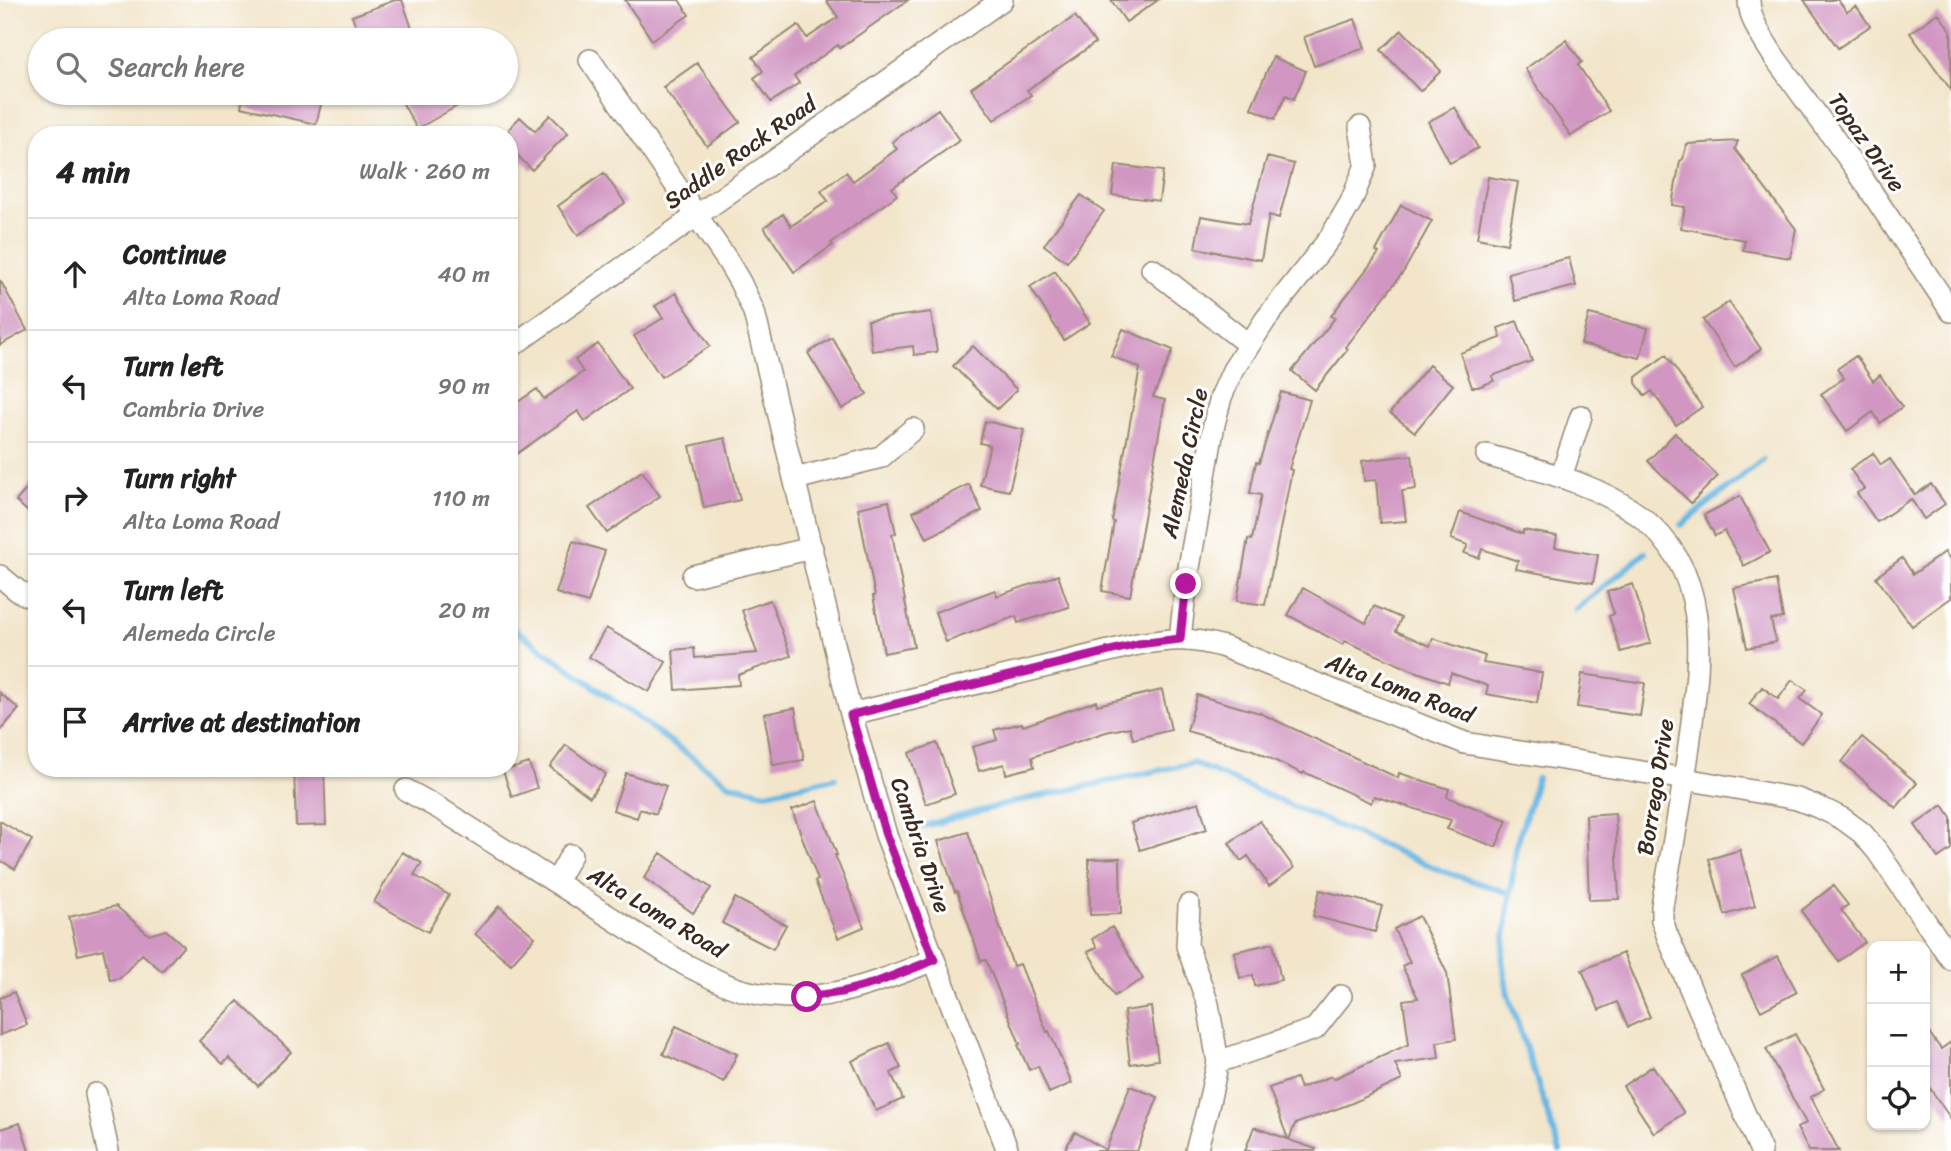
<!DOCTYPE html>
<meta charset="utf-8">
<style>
body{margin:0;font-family:Sriracha,sans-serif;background:#f2f2f2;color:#222}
.controls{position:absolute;right:21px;bottom:21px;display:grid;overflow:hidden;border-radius:14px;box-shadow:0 2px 5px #0004}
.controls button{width:63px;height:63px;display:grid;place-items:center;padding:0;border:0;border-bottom:2px solid #e0e0e0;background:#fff;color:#222;font:35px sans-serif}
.stop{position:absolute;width:21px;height:21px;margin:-16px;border:5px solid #b5179e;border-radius:50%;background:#fff}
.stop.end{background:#b5179e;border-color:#fff;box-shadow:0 2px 7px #0008}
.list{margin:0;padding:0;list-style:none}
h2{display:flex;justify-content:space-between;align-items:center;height:91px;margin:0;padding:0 28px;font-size:30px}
h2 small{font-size:23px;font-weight:400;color:#767676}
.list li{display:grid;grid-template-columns:46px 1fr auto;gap:21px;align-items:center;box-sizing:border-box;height:112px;padding:0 28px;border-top:2px solid #e0e0e0}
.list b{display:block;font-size:26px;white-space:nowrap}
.list p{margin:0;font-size:23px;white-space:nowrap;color:#767676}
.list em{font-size:23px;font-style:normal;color:#767676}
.icon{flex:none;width:38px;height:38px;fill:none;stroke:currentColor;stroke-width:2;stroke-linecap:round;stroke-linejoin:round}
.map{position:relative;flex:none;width:1951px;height:1151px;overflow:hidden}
.search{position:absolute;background:#fff;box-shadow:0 2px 5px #0004;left:28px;top:28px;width:490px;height:77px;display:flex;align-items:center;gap:18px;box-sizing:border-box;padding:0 24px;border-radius:38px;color:#767676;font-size:26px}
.panel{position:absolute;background:#fff;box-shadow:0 2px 5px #0004;left:28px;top:126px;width:490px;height:651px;border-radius:28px}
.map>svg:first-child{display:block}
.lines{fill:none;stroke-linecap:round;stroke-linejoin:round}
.stream{stroke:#69b7e3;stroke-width:6}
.building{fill:#d196c2}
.street-casing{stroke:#968874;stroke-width:24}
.street{stroke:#fff;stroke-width:21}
.route{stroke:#b5179e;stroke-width:9}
.labels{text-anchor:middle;stroke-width:6;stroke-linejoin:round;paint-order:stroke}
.street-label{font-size:23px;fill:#3b2a1e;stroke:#fff}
</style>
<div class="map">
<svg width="1951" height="1151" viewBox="0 0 1951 1151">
<rect width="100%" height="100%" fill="#fff"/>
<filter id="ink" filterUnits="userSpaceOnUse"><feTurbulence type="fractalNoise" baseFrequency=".0143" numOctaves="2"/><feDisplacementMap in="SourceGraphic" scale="14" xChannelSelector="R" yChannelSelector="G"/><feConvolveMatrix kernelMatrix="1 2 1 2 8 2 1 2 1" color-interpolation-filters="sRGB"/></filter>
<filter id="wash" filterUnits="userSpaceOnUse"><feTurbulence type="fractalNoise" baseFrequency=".00686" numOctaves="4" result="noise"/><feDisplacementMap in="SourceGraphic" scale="28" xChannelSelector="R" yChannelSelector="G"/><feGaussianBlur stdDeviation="1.57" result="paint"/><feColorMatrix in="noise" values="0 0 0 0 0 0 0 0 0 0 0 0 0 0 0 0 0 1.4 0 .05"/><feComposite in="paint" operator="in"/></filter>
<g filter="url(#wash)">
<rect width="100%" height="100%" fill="#f2e5ca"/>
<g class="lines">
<path class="stream" d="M1681 525 1763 460
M1576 609 1645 553
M509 625 729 784 766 793 835 778
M1537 778 1516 848 1502 961 1508 994 1560 1151
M912 829 1018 801 1193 763 1442 871 1509 893"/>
</g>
<g id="blocks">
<path class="building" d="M395 0H402L414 34 396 40H361L352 16Z
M625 0H679L689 15 652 40Z
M826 0H908L840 48 838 45 794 76 799 83 771 102 754 78 763 71 753 57 798 25 807 38 838 17Z
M1111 0H1158L1126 22Z
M1804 0H1838L1847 12 1856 6 1870 26 1838 48Z
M1938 13 1951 31V90L1910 33Z
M1075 16 1095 43 1027 90 1031 95 994 120 971 88Z
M1355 19 1365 48 1314 66 1304 37Z
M1402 30 1441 71 1420 91 1381 50Z
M1566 40 1582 62 1578 65 1609 111 1571 136 1525 69Z
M1273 57 1306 71 1294 99 1286 95 1275 119 1251 108Z
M697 63 740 122 707 146 663 87Z
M244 93H324L316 124 241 107Z
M397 93H480L417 129Z
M1455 107 1478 148 1450 163 1428 122Z
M938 109 960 140 892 188 897 195 831 243 833 245 794 272 764 227 783 214 791 226 828 201 821 191 846 172 853 181 897 149 892 142Z
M550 115 568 133 532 170 509 147V129L520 117 535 131Z
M1738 141 1735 149 1796 229 1790 258 1743 250 1745 240 1681 228 1685 207 1672 205 1680 161 1683 159 1687 144Z
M1267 157 1294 164 1279 218 1269 215 1261 260 1195 248 1201 216 1248 224Z
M1116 165 1163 171 1159 201 1112 195Z
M604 173 625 203 578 235 558 206Z
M1488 177 1518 182 1507 244 1477 238Z
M1081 195 1104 211 1067 262 1044 245Z
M1401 205 1432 221 1404 271 1346 347 1348 349 1315 390 1292 371 1335 318 1331 316 1379 253 1376 251Z
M1569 258 1576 286 1515 301 1508 273Z
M1055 271 1090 323 1064 340 1030 287Z
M0 280 27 330 0 345Z
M676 293 710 346 661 377 634 336 663 318 655 306Z
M1729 302 1761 349 1735 367 1703 320Z
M931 312 937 352 914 355 913 346 872 351 868 320Z
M1589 314 1648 328 1640 358 1581 344Z
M1517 321 1532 361 1492 376 1494 381 1478 387H1472L1460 353 1501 338 1498 328Z
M1123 329 1173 350 1153 397 1165 400 1130 596 1102 591 1114 522 1112 521 1140 368 1111 356Z
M832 338 867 394 842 409 808 353Z
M598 344 630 389 585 421 578 411 509 459V408L537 389 544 399 583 372 575 360Z
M973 346 1017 390 997 409 953 366Z
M1666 355 1702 407 1676 425 1652 391 1645 396 1636 383V377Z
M1856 356 1873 381 1880 375 1902 407 1880 423 1873 412 1847 431 1821 394 1844 378 1837 369Z
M1429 365 1453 385 1415 432 1390 413Z
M1281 392 1310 400 1289 469 1292 470 1265 605 1237 601 1248 539 1252 540 1261 495 1250 493 1256 462 1259 463Z
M985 421 1024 430 1009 491 980 485 990 445 980 443Z
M1675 433 1718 476 1691 503 1648 461Z
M725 438 740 500 704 508 690 446Z
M1873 453 1881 465 1890 459 1915 495 1931 484 1945 504 1924 519 1911 499 1877 522 1857 493 1864 489 1850 469Z
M1412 455 1416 489 1402 491 1406 521 1380 523 1376 480 1364 481 1362 461Z
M642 471 660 496 607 533 589 508Z
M37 477V520L16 501Z
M969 484 982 511 927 538 913 512Z
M1740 496 1770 552 1744 566 1724 531 1715 536 1704 515Z
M889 501 896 533 892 534 914 647 884 653 873 596H875L858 508Z
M1460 512 1523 534V530L1557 536 1555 547 1598 555 1593 583 1516 569 1518 561 1482 549 1479 558 1464 553 1468 545 1451 539Z
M573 541 605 551 588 603 556 593Z
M1945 552 1951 561V598L1912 626 1876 577 1902 558 1913 574Z
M1058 575 1069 607 1018 623 1016 616 946 642 935 612 995 590 997 596Z
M1776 580 1783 618 1771 620 1776 642 1747 648 1734 588Z
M1633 584 1651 643 1621 652 1609 616 1614 614 1607 592Z
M1303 588 1366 623 1374 606 1401 618 1396 631 1430 646 1433 638 1485 656 1483 663 1542 673 1537 703 1486 694 1488 686 1451 673 1448 683 1409 669 1345 641 1343 645 1288 615Z
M770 600 791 656 738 675 739 685 676 690 673 650 694 648 695 658 757 653 742 610Z
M606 628 666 662 649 692 589 657Z
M1582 674 1645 683 1640 716 1577 707Z
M1792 680 1807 690 1800 699 1822 715 1801 743 1749 704 1762 687 1778 699Z
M1162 690 1171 730 1133 739 1130 727 1106 732 1032 757 1034 767 1006 774 1004 764 979 771 972 747 997 740 994 730 1022 723 1023 726 1096 701 1097 705Z
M0 693 19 709 0 731Z
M1197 695 1260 713 1398 778 1399 773 1449 789 1447 797 1507 820 1496 847 1447 829 1451 820 1374 796 1371 803 1304 772 1303 774 1253 750 1187 731Z
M795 708 804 760 773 765 764 714Z
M1862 737 1917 783 1896 808 1842 762Z
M937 743 955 794 926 804 909 753Z
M566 745 606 774 590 797 550 767Z
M529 763 537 788 512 797 502 768H514Z
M294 768H324L326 825 296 826Z
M626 773 666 786 656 814 640 809 637 818 613 810Z
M817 801 837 855H835L864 927 838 938 815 881 818 880 792 810Z
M1199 802 1207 829 1140 850 1131 823Z
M1943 805 1951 817V849L1938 858 1915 825Z
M1615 813 1619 899 1589 900 1586 815Z
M0 821 32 840 15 869 0 860Z
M1260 821 1294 868 1269 886 1248 856 1241 861 1229 843Z
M968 832 1013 966 1020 964 1047 1032 1049 1031 1072 1083 1049 1093 1038 1066 1029 1070 1018 1045 1020 1044 986 960 981 961 957 891 955 892 938 841Z
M1740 850 1755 906 1725 915 1709 859Z
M402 852 422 863 414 875 449 895 428 932 374 902Z
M661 853 711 888 693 913 644 878Z
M1120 858 1121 914 1090 915 1089 859Z
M1833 886 1848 905 1841 910 1865 942 1839 961 1801 911Z
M1320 890 1382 906 1375 932 1313 916Z
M735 898 786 925 773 949 722 923Z
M116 906 149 935 166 930 184 946 162 971 142 954 120 978 110 980 103 949 78 955 69 917Z
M499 906 535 937 511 964 475 934Z
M1419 916 1447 973 1456 1039 1437 1042 1439 1058 1395 1064 1402 1080 1350 1104 1295 1124 1289 1140 1316 1149 1315 1151H1245L1254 1127 1288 1139 1269 1088 1296 1078 1300 1088 1332 1076 1333 1079 1409 1044 1403 1000 1418 998 1402 966 1410 962 1394 929Z
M1112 927 1143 979 1114 996 1088 952 1097 947 1092 939Z
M1273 943 1281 980 1255 986 1253 975 1240 978 1234 952Z
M1623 953 1650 1017 1628 1027 1617 1002 1599 1010 1582 970Z
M1778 956 1797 992 1761 1011 1742 975Z
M14 992 27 1025 0 1035V998Z
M238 1001 291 1052 258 1086 229 1058 223 1064 199 1041Z
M1151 1007 1158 1060 1130 1064 1124 1011Z
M676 1026 737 1054 724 1082 663 1054Z
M1925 1027 1941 1049 1951 1042V1119L1925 1081Z
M1795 1034 1824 1089 1811 1097 1839 1151H1809L1797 1128 1806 1123 1766 1049Z
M889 1043 901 1068 891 1073 903 1099 876 1111 852 1061Z
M1653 1066 1684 1113 1654 1133 1623 1086Z
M1130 1086 1158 1097 1137 1151H1064L1075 1132 1106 1150Z
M20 1123 29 1151H0V1129Z"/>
</g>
</g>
<g filter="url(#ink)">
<use href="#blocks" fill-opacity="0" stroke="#968874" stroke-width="2"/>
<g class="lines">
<defs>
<path id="street" d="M1749 0C1749 20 1765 42 1775 58L1854 166 1951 311
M590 60 727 260 740 282 754 312 851 714 886 835 1008 1151
M1152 269 1249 345
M509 348 1002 0
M1487 455C1538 470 1596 483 1640 516 1713 573 1700 657 1690 738 1683 794 1672 850 1662 906V920L1667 935 1761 1151
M1561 477 1581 416
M795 479 881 457 913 429
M0 576 18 591 37 600
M693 576 812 548
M1180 639 1186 585 1214 424 1221 397 1233 370 1266 319 1330 238 1351 202 1366 165 1360 127
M851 714 1138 644C1173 639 1189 637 1224 647L1465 743 1685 779 1797 799 1823 809 1843 819 1862 833 1878 852 1951 959
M406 790 442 810 684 964C705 974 726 987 749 992 818 1008 872 984 934 960
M556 882 571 855
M1189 905 1187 946 1208 1004 1218 1062 1207 1111 1196 1151
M1218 1062 1315 1029 1341 996
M96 1094 108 1151"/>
</defs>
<use href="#street" class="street-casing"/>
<use href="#street" class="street"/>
</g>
</g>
<g class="lines" filter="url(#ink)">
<path class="route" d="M807 997 842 992 875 983 934 960 886 835 851 715 1138 644 1180 639 1186 584"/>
</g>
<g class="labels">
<g class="street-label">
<text transform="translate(1867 142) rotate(55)" y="8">Topaz Drive</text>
<text transform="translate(740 152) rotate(-35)" y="8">Saddle Rock Road</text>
<text transform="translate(1184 463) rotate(-78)" y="8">Alemeda Circle</text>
<text transform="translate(1400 688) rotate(21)" y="8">Alta Loma Road</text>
<text transform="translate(1655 787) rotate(-81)" y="8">Borrego Drive</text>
<text transform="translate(921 845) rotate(71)" y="8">Cambria Drive</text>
<text transform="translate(657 912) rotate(31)" y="8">Alta Loma Road</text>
</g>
</g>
</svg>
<div class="controls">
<button>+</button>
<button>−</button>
<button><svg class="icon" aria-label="locate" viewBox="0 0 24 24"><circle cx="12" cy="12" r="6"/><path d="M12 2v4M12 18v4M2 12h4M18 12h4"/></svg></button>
</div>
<div class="stop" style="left:807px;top:997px"></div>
<div class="stop end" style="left:1186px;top:584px"></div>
<div class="search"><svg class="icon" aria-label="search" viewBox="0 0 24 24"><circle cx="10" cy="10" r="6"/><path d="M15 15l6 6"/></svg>Search here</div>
<section class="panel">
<h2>4 min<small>Walk · 260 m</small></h2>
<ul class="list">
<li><svg class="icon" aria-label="ahead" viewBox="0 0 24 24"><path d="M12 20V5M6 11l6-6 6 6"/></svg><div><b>Continue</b><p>Alta Loma Road</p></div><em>40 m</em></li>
<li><svg class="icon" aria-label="left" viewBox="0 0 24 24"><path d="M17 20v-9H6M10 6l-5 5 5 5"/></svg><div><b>Turn left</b><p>Cambria Drive</p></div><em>90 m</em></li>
<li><svg class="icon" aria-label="right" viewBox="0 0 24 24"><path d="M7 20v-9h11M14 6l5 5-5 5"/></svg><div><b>Turn right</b><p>Alta Loma Road</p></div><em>110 m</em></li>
<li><svg class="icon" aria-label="left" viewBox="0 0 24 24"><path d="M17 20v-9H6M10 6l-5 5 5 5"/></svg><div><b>Turn left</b><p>Alemeda Circle</p></div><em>20 m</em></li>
<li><svg class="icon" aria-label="arrive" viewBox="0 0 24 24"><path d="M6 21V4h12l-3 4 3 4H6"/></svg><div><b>Arrive at destination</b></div></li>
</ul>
</section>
</div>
